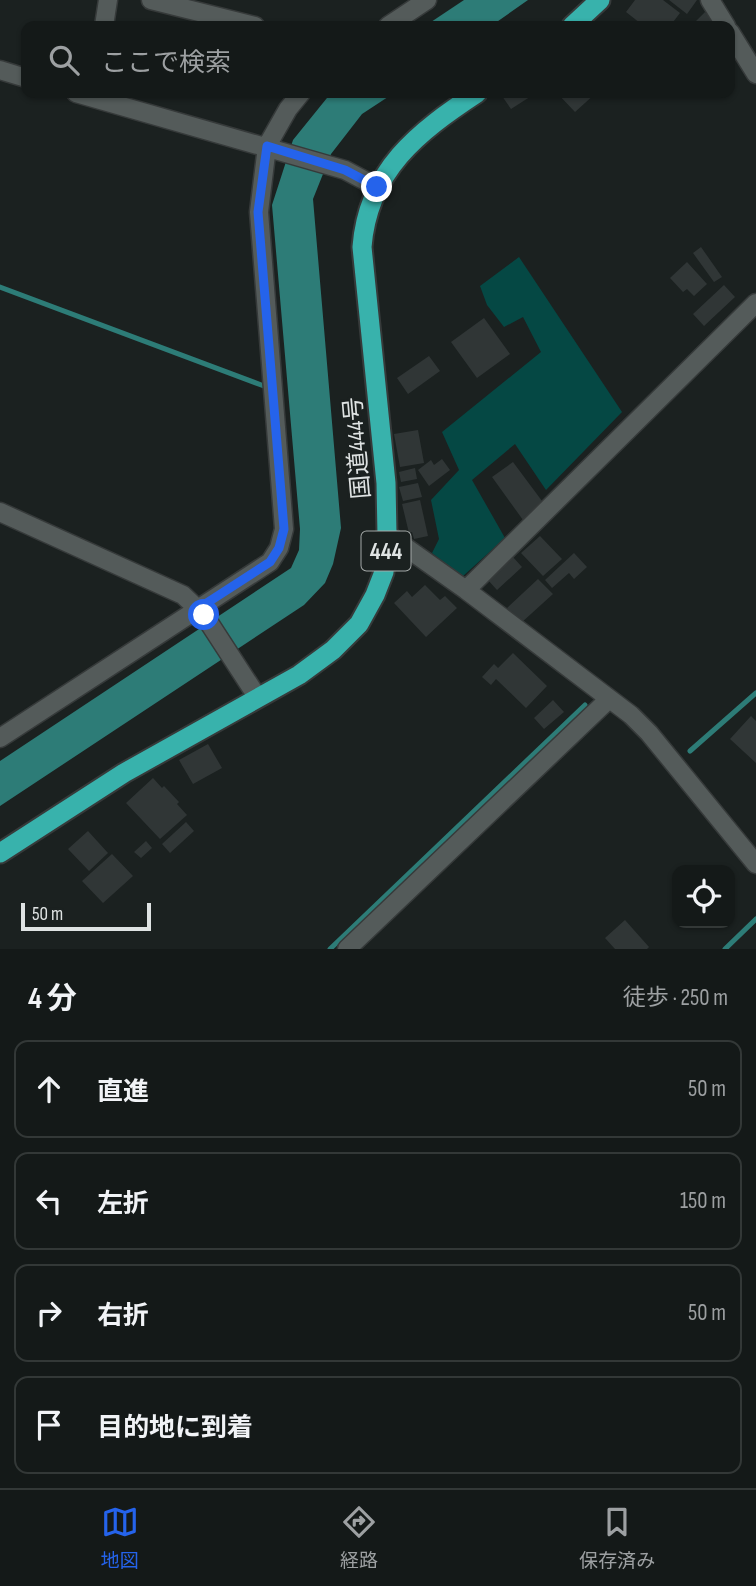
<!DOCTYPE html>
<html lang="ja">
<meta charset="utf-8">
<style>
body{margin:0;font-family:"Sofia Sans Condensed","Noto Sans JP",sans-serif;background:#1d2221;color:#f1f3f6}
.controls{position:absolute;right:21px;bottom:21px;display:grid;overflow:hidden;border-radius:14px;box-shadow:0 2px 5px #0004}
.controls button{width:63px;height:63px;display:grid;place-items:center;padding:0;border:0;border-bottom:2px solid #333837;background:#141918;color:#f1f3f6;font:35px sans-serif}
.scale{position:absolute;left:21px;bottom:18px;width:130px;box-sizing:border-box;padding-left:7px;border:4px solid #dfe3e3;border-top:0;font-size:19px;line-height:24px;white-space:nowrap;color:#dfe3e3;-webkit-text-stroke:5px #1b2120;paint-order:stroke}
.stop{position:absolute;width:21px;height:21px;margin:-16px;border:5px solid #2563eb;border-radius:50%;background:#fff}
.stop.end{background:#2563eb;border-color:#fff;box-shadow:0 2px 7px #0008}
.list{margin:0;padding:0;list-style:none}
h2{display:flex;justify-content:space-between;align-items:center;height:91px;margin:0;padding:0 28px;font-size:30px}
h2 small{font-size:23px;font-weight:400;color:#9da0a2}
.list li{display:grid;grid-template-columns:46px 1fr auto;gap:21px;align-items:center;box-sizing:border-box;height:98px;margin:0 14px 14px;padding:0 14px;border:2px solid #333837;border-radius:14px}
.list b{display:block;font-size:26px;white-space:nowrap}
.list em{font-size:23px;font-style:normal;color:#9da0a2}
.icon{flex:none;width:38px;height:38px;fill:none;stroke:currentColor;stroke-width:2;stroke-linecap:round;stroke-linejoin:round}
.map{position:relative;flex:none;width:756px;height:949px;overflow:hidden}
.search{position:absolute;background:#141918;box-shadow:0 2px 5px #0004;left:21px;right:21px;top:21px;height:77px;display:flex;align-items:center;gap:18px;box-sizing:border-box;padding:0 24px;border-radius:14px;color:#9da0a2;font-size:26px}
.sheet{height:539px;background:#141918}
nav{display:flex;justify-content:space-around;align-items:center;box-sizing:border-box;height:98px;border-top:2px solid #333837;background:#141918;font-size:19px;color:#9da0a2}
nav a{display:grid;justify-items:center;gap:4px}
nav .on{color:#2563eb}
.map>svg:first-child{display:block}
.green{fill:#054844}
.water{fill:#2d7c77}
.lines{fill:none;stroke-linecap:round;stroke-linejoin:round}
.stream{stroke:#2d7c77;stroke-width:5}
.building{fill:#303636}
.minor-casing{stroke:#363a3a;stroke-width:21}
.trunk-casing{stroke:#363a3a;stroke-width:23}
.minor{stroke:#545b5a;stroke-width:18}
.trunk{stroke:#38b2ac;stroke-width:19}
.route{stroke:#2563eb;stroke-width:9}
.labels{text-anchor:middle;stroke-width:5;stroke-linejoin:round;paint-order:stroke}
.shield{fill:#1b2120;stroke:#a4a9a8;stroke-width:2}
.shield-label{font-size:23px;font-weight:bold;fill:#dfe3e3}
.street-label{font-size:24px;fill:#dfe3e3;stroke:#1b2120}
</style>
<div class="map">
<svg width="756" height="949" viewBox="0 0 756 949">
<rect width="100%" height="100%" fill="#1b2120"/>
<path class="green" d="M519 257 622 412 546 490 515 444 472 480 505 538 462 577 432 553 439 539 431 500 459 470 442 432 541 352 523 317 504 327 487 305 480 286Z"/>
<path class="water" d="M464 0H528L491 26H425Z
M331 93H394L362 114 331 154 313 199 341 528 333 564 325 583 304 605 0 806V761L291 568 299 550 300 529 272 205 293 140Z"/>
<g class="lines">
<path class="stream" d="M0 287 264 386
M690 751 756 693
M330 949 585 705
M725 949 756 919"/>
</g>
<path class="building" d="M635 0H663L680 13 670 26H637L640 23 626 12Z
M669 0H697L687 14Z
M705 12 715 23 712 26H691Z
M506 93H536L511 109 502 96Z
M557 93H596L575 112Z
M701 247 722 277 714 282 693 253Z
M687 262 707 284 694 296 687 289 683 292 670 278Z
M724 285 735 297 704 326 693 314Z
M484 318 510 354 477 378 451 342Z
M429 356 440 371 408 394 397 378Z
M418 430 424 463 400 467 394 434Z
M442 459 450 470 429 486 418 470 431 460 434 465Z
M513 462 545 505 523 520 492 477Z
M415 468 417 479 401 482 399 472Z
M418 483 422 497 403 501 399 487Z
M420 500 428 536 414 539 412 532 409 533 402 504Z
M540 536 562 559 543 576 521 553Z
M574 553 587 567 574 579 569 573 552 588 545 580Z
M512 556 522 567 497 590 487 579Z
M538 579 553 594 521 623 507 608Z
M425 585 440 600 445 596 457 608 426 637 394 603 407 591 412 597Z
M513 653 547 686 526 708 496 679 491 685 482 677 494 664 498 668Z
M553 700 564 712 544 729 534 718Z
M751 716 756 721V763L730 739Z
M208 744 222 768 193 784 179 760Z
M153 778 162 788 164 786 179 802 177 804 187 815 160 839 126 803Z
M186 822 194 831 170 853 162 844Z
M88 831 108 853 89 871 68 849Z
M146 841 152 848 141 858 134 852Z
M112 854 133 876 103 903 82 881Z
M625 920 649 947 647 949H615L605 938Z"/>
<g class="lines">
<defs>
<path id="minor" d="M151 0 255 26
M710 0 726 26
M104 26 108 0
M388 26 427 0
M730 32 756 74
M0 70 26 78
M76 93 345 170 377 187
M0 512 183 595 204 615 258 698
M387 534 466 590 631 715 649 733 756 864
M466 590 756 303
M0 738 270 562 279 548 284 529 259 212 267 146 288 109 301 93
M347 949 608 700"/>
<path id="trunk" d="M572 26 600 0
M0 853 124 773 299 675 333 650 359 624 375 595 384 572 387 534 386 483 362 247C368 170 418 132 477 93"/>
</defs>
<use href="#minor" class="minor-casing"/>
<use href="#trunk" class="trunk-casing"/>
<use href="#minor" class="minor"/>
<use href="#trunk" class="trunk"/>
</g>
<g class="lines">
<path class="route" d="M204 615 199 608 270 562 279 548 284 529 258 212 267 146 345 170 377 187"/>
</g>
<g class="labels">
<rect class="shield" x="361.5" y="531.5" width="49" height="39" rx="5"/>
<g class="shield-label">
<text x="386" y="559">444</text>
</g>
<g class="street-label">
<text transform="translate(357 448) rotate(-95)" y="8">国道444号</text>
</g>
</g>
</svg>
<div class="controls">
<button><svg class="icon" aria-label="locate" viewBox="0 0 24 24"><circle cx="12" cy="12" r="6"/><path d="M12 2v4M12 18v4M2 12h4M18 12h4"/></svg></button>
</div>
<div class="scale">50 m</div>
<div class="stop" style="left:204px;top:615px"></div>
<div class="stop end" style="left:377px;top:187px"></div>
<div class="search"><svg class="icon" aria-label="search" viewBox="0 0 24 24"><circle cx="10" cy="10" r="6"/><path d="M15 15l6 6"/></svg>ここで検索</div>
</div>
<section class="sheet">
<h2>4 分<small>徒歩 · 250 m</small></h2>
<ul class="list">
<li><svg class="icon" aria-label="ahead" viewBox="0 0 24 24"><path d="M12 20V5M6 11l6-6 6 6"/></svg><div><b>直進</b></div><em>50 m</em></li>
<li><svg class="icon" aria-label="left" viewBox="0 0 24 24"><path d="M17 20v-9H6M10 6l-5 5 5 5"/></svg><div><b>左折</b></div><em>150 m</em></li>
<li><svg class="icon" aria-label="right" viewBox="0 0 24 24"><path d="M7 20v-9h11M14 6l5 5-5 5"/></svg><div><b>右折</b></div><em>50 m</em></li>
<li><svg class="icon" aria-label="arrive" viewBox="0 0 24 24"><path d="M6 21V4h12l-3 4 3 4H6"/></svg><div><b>目的地に到着</b></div></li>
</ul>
</section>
<nav>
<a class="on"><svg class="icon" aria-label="map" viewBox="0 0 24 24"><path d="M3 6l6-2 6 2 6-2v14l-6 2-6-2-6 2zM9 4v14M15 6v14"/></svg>地図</a>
<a><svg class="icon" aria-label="directions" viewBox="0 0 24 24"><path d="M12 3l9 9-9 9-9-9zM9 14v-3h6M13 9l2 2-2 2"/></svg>経路</a>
<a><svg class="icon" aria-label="saved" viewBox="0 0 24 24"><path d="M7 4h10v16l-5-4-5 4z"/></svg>保存済み</a>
</nav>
